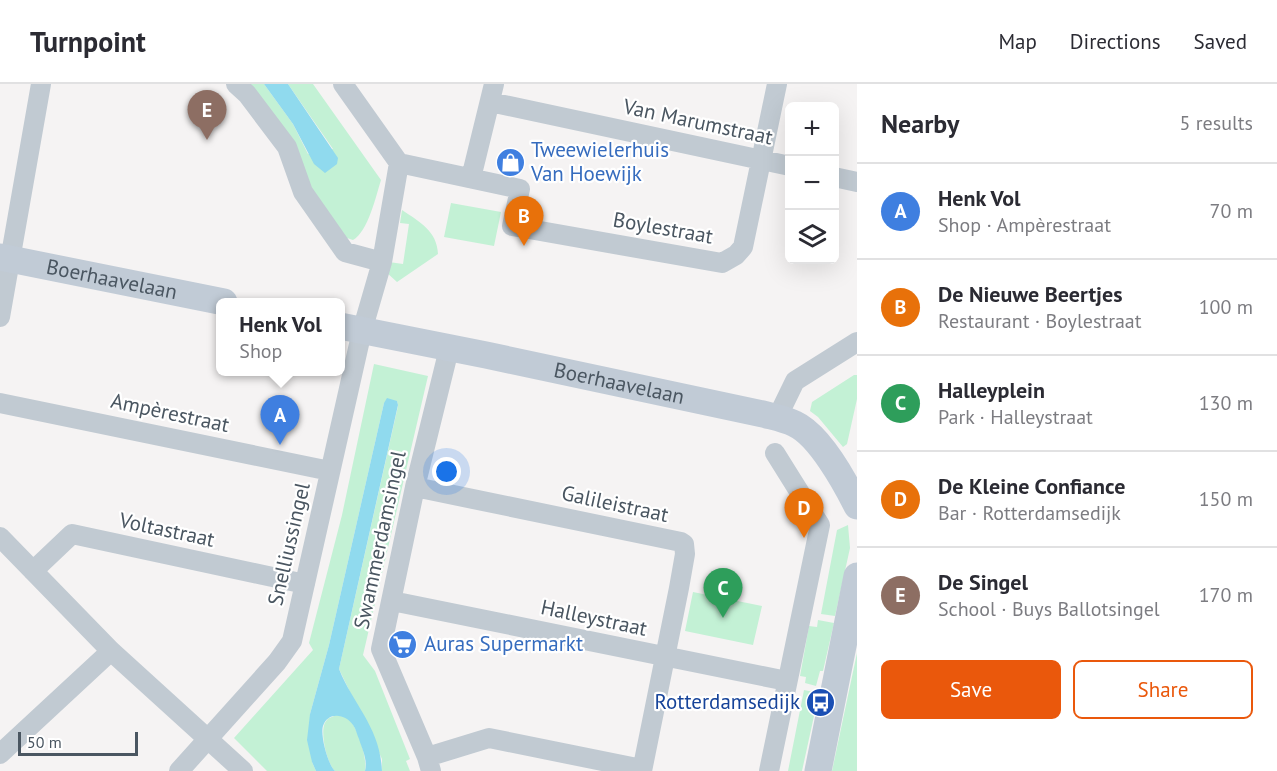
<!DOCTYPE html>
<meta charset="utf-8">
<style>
body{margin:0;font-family:"PT Sans",sans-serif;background:#f2f2f3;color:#2b2b33}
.controls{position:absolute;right:18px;top:18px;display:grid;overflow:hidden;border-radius:9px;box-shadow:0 6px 24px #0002}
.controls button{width:54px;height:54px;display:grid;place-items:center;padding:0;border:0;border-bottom:2px solid #e1e1e2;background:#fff;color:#2b2b33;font:30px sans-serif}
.scale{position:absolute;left:18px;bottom:15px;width:120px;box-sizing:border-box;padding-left:6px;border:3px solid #4a5661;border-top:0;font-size:16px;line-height:21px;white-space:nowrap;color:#4a5661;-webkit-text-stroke:4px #fff;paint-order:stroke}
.you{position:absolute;left:447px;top:388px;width:21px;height:21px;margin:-15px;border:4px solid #fff;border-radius:50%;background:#1a73e8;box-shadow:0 0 0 9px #1a73e833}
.badge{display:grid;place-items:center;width:39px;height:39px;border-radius:50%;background:#ea580c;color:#fff;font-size:20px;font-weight:700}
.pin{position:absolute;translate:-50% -50px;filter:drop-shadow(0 2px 3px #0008)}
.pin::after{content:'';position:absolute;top:32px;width:21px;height:18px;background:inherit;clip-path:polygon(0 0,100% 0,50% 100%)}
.popup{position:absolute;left:216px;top:214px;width:129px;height:78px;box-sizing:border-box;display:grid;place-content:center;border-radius:9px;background:#fff;filter:drop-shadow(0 2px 4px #0005);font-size:20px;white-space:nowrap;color:#7c7c81}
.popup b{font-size:22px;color:#2b2b33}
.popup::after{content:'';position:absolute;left:50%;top:100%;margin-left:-12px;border:12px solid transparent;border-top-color:#fff}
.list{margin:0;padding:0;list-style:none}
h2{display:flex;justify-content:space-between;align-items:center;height:78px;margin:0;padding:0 24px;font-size:26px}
h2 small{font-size:20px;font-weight:400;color:#7c7c81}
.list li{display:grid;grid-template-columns:39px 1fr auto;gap:18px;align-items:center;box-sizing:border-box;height:96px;padding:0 24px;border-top:2px solid #e1e1e2}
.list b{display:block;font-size:22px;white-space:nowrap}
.list p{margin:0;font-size:20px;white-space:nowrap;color:#7c7c81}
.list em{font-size:20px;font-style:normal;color:#7c7c81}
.actions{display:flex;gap:12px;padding:18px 24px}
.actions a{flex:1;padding:14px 0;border:2px solid #ea580c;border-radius:9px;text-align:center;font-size:21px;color:#ea580c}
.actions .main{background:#ea580c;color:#fff}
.icon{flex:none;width:33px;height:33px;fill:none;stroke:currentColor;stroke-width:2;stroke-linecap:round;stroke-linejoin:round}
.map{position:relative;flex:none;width:857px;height:687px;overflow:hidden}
header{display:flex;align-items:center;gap:36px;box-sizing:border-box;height:84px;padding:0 30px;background:#fff;border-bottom:2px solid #e1e1e2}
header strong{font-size:28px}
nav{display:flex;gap:33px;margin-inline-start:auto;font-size:21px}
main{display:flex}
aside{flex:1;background:#fff}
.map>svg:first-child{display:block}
.green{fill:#c3f1d5}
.water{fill:#90daee}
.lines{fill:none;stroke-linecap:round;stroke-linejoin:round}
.street{stroke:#c1cad2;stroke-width:20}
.secondary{stroke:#c1cbd6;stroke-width:27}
.labels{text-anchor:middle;stroke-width:4.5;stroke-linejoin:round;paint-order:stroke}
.street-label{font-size:21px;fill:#4a5661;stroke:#fff}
.shop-label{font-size:21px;fill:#366cbe;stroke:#fff;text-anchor:start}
.transit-label{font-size:21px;fill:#164399;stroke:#fff;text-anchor:end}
</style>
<header>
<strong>Turnpoint</strong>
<nav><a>Map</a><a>Directions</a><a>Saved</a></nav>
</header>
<main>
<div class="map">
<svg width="857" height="687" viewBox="0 0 857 687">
<rect width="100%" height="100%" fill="#f5f3f3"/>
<path class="green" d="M228 0H264L293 40 308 70 333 65 288 0H313L381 96C376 112 368 148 353 156L344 153Z
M451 119 501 128 494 162 444 153Z
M402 126C420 138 437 147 438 170L397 198 386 188 389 178 403 180 409 140 400 139Z
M374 280 428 292 363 571 375 587 410 675 406 677 410 687H382V675L339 585 398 322 397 317 384 319 329 561 310 630 312 678 316 687H267L234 654 313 566 309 559 342 431Z
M854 291H857V315L847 360 843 363 818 333 810 327 812 318Z
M848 441 850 464 835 532 821 530 837 446Z
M693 508 762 522 753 561 685 547Z
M818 536 834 539 823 587H820L816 602 805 599 806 593 800 592 809 542 817 543Z
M857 569V687H832Z
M804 606 819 609 802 687H788Z
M336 631C339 632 343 632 346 633 357 639 368 676 365 687H335C327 680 318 644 327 636 329 633 333 633 336 631Z"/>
<path class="water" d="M264 0H288L338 74 337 80 325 89 314 80 293 40Z
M387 314 397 317 398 321 339 585C354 622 380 643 382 687H365C368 676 362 665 359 655 357 651 356 645 353 641 346 630 328 627 323 642 320 651 328 681 335 687H316L312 678 307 656 310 630 329 561 384 319Z"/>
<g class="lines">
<path class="street" d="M236 0 247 10 287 63 303 108 345 168 382 178
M343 0 399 79
M490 18 790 82
M834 93 857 98
M471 94 494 0
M0 233 41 0
M0 319 330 387
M777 334 795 297 857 258
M415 403 681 458 684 460 685 470 679 504 642 687
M0 453 111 567 243 687
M33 487 72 450 305 500
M392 517 787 597
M0 670 111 567
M427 673 489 654 642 685
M179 687 277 578 292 557 362 247 382 178 399 79 520 105 512 142 722 179 736 171 743 163 777 0
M431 687 427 673 381 565 415 403 449 265
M769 687 820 441 775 369"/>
<g class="secondary">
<path id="s1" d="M0 173 224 218"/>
<path id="s2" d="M340 242 486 271 763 330C774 333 785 335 795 340 819 351 845 398 857 422"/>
<path d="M818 687 857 492"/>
</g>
</g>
<defs>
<symbol id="shop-disc" viewBox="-11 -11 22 22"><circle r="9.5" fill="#3f7fe0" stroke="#fff"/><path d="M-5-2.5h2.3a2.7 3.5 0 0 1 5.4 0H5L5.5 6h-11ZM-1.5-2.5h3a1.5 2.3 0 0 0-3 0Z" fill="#fff"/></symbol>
<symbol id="supermarket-disc" viewBox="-11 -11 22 22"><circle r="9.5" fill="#3f7fe0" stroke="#fff"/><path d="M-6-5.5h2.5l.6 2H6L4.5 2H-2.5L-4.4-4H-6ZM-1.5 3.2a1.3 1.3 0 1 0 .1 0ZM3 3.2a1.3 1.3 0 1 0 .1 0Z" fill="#fff"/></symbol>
<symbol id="bus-disc" viewBox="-11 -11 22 22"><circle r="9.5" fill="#1a4fb4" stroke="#fff"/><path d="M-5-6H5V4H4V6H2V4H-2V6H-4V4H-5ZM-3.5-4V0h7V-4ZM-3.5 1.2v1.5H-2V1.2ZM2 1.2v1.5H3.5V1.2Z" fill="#fff"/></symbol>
</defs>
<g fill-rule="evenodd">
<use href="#shop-disc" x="494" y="62" width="33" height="33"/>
<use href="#supermarket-disc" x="386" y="544" width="33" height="33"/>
<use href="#bus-disc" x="804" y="602" width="33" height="33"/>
</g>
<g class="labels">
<g class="street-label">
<text transform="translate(698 38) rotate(12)" y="7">Van Marumstraat</text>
<text transform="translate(663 144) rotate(10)" y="7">Boylestraat</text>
<text dy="7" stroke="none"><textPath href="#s1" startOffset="114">Boerhaavelaan</textPath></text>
<text dy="7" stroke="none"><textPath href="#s2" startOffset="285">Boerhaavelaan</textPath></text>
<text transform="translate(170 329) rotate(12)" y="7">Ampèrestraat</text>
<text transform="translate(615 420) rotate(12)" y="7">Galileistraat</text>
<text transform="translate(167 446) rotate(12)" y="7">Voltastraat</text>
<text transform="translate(380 456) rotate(-78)" y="7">Swammerdamsingel</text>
<text transform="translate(289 460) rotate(-77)" y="7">Snelliussingel</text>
<text transform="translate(594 534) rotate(12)" y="7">Halleystraat</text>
</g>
<g class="shop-label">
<text x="531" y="73">Tweewielerhuis<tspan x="531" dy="24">Van Hoewijk</tspan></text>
<text x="424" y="567">Auras Supermarkt</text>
</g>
<g class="transit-label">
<text x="800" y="625">Rotterdamsedijk</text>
</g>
</g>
</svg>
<div class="controls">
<button>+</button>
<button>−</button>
<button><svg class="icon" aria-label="layers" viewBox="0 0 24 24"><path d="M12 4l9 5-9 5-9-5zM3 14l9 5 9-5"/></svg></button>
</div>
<div class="scale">50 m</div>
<div class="you"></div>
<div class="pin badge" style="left:280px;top:361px;background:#3f7fe0">A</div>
<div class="popup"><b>Henk Vol</b>Shop</div>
<div class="pin badge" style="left:524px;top:162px;background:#e8710a">B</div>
<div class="pin badge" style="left:723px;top:534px;background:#2e9e5b">C</div>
<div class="pin badge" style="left:804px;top:454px;background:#e8710a">D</div>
<div class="pin badge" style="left:207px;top:56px;background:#8d6e63">E</div>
</div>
<aside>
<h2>Nearby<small>5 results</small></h2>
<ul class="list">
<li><span class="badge" style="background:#3f7fe0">A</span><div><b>Henk Vol</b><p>Shop · Ampèrestraat</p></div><em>70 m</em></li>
<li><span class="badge" style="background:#e8710a">B</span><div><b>De Nieuwe Beertjes</b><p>Restaurant · Boylestraat</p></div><em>100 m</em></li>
<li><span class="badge" style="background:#2e9e5b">C</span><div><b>Halleyplein</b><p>Park · Halleystraat</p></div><em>130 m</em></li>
<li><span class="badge" style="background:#e8710a">D</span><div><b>De Kleine Confiance</b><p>Bar · Rotterdamsedijk</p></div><em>150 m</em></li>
<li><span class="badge" style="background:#8d6e63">E</span><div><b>De Singel</b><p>School · Buys Ballotsingel</p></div><em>170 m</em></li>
</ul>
<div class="actions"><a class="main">Save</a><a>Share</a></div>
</aside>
</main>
